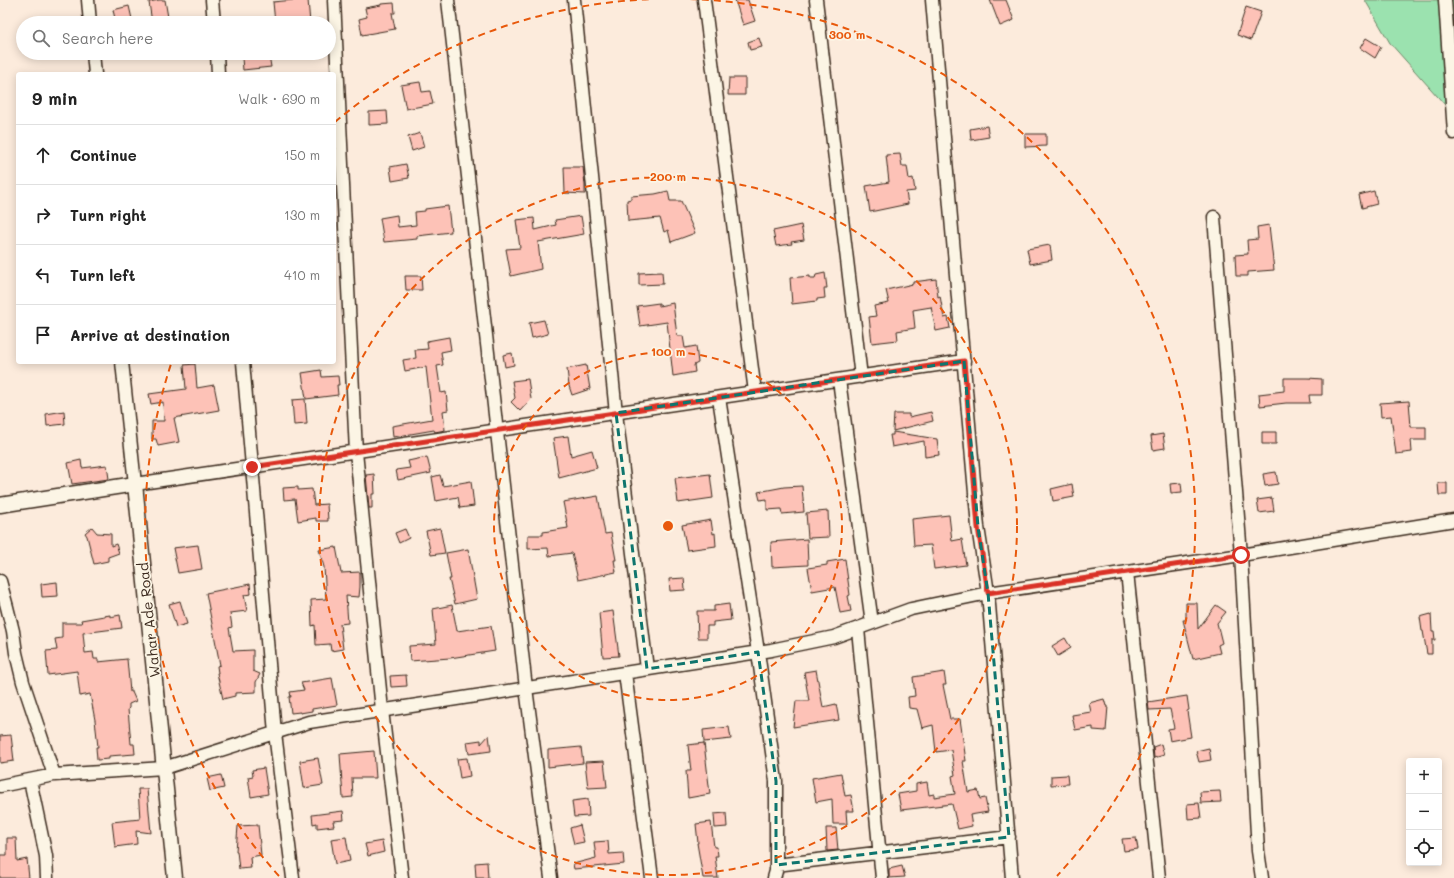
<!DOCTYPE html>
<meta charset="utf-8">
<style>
body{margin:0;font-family:Mali,sans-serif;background:#f2f2f2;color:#222}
.controls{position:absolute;right:12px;bottom:12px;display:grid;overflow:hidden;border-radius:4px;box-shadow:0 2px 10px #0003}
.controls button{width:36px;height:36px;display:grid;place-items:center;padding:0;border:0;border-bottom:1px solid #e0e0e0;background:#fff;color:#222;font:20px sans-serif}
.stop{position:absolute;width:12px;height:12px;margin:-9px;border:3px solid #d93025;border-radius:50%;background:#fff}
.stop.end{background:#d93025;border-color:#fff;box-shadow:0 1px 4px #0008}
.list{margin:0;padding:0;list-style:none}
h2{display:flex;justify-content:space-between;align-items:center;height:52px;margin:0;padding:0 16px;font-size:17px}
h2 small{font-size:13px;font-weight:400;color:#767676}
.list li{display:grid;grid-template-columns:26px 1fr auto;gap:12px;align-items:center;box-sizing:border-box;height:60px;padding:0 16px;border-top:1px solid #e0e0e0}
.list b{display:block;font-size:15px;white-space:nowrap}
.list em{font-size:13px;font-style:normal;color:#767676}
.icon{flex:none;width:22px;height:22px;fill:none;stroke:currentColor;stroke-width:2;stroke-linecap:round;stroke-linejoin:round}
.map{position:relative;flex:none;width:1454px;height:878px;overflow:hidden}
.search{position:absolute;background:#fff;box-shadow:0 2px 10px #0003;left:16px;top:16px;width:320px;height:44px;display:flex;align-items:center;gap:10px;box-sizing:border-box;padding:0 14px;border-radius:22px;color:#767676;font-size:15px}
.panel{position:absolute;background:#fff;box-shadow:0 2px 10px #0003;left:16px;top:72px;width:320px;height:292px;border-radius:4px}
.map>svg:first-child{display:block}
.green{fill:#9be2af;stroke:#6b8666}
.building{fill:#fdc2b7;stroke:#3b2a1e}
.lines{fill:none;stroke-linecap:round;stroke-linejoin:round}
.minor-casing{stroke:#3b2a1e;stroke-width:15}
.tertiary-casing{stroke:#3b2a1e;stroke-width:17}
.minor{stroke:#fcf5e5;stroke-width:12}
.tertiary{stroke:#fcf5e5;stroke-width:14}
.route{stroke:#d93025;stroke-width:5}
.marked{fill:none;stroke:#0f766e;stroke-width:3;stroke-dasharray:8 5;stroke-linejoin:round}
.ring{fill:none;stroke:#e8590c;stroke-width:2;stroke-dasharray:7 5}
.labels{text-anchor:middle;stroke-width:3.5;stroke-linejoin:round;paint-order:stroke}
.street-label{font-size:14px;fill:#3b2a1e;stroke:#fcf5e5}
.centre{fill:#e8590c;stroke:#fcf5e5;stroke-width:2}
.ring-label{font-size:12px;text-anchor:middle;font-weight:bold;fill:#e8590c;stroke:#fcf5e5;stroke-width:3.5;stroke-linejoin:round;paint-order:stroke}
</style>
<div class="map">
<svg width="1454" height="878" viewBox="0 0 1454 878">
<rect width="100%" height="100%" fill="#fcebdc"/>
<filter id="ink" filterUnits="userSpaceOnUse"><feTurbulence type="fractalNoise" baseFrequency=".025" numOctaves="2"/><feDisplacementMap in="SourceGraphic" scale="8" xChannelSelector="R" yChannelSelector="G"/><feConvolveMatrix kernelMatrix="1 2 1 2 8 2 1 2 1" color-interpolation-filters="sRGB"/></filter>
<g filter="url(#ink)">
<path class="green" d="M1365 0H1454V115L1390 43Z"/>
<path class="building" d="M159 0H165L169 23H152L149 2Z
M294 0H308L310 23H275L273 2Z
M735 0H748L755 21 743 25Z
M990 0H1006L1014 20 1000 26Z
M394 3 395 13H392L395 29 362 35 359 19 367 17 365 8 381 5V4Z
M129 6 132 19 116 23 113 10Z
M1246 7 1261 12 1251 40 1237 35Z
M759 38 762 47 750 50 748 42Z
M1366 38 1381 47 1375 58 1360 48Z
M269 55 271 67 243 70 242 58Z
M729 78H745V95H728Z
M420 82 422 92 430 91 433 104 406 109 401 85Z
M387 111 388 124 369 125V112Z
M987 126 989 137 971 140 970 129Z
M420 133 424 147 412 151 408 137Z
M1025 134H1046V146L1025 147Z
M900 154 902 166H907L909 179 913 178 915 191 906 192 908 204 870 212 866 186 889 182 886 155Z
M406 164 409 178 392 181 390 167Z
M564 167H583L585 185V194L565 193Z
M668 191 670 201H681L695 233 671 242 668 230 664 232 660 218 628 221 627 200 631 199V196L655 194Z
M1374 191 1377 204 1362 208 1359 195Z
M448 206 451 232 417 236V239L384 242 380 218 397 215 398 227 416 225 415 212 425 211V209Z
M581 216 584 234 538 242 541 269 511 276 506 249 520 248 516 220 534 218 535 230 556 225 555 220Z
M801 225 804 240 791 242 792 244 776 246 773 231Z
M1269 225 1274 270 1248 272V276H1236L1235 255 1248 254 1247 240 1258 239 1257 227Z
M1050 245 1052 260 1030 264 1027 249Z
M662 272 663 284 639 285V273Z
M825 273 827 288H824L825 298 817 299V301L792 304 790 278 810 276V278H815L816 275Z
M405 276H421L422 290H406Z
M936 279 938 297 940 296 944 318 948 317 950 328 936 331 931 307 913 310 915 328 897 331 898 340 872 343 869 317 876 316 874 306 889 303 886 290 913 284V282Z
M659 303V306L673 303 677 336H683L685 348 696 346 698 363 694 365 695 372 673 376 667 322 640 326 637 306Z
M544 320 548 334 532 338 529 323Z
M449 337 451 350 441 352 443 365 437 366 441 393 446 392 448 410 443 411 445 430 435 432 434 430 393 437 392 426 432 419 426 367 405 371 403 360 416 358 415 350 428 349 427 341Z
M512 353 514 365 505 367 503 355Z
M195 364 197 388 214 385 219 410 174 418 179 442 158 446 156 439H152V421H164L163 402 151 404 149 394 186 389 184 365Z
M586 365 590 389 572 395 569 386 567 369Z
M321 370 322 377 338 376 339 385H337L338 395 306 399 302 373Z
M1284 378H1308L1322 379V395H1309L1310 403H1286L1260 406 1259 394 1284 391Z
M528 379 531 399 520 411 511 402 515 398 512 381Z
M305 399 307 424 294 425 292 400Z
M1409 401 1411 427H1426V440H1411L1412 452 1396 454 1391 416 1381 417 1380 403Z
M64 411 65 424 47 426 46 414Z
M931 412 933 421 893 431 894 414H909V417Z
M893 432 937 439 939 455 925 457 924 441 892 447 890 435H893Z
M1262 432H1276V444H1262Z
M1163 434 1165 448 1153 450 1151 436Z
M568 436 571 456 592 450 597 468 559 478 553 438Z
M427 457 431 473 398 480 396 470 410 468 408 461Z
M81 460 82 468 107 465 109 479 72 484 68 463Z
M1276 472 1278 484 1265 486 1263 474Z
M374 474 375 494H372V508H369L366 475Z
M710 474 713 498 678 503 675 478Z
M440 475 443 486 471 481 474 506 460 508 458 497 436 501 432 477Z
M1181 483 1182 492 1171 493 1170 484Z
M1438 483H1447V495H1439Z
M1072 484 1074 497 1053 501 1051 489Z
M802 486 804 512 782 514 781 509 767 510V499L760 500 758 492 784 487Z
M298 487V490L312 489 314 505 327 504 328 521H316V518L298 521 295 499 284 500 283 488Z
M598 496 605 534 611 533 616 560H614L616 572 578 580 572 553 549 556 548 548 528 549V535H543V532L568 528 563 502Z
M1272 498 1274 511 1259 513 1257 500Z
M828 511 829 537 808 538 806 513Z
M949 515 952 541 962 539 966 565 934 569 931 545 914 546 912 519Z
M711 520 713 534 715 533 716 546 687 550 682 525Z
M92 527 97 533 111 534V546L116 544 119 553 108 557V561L94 564 87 536 85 533Z
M440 528 445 553 431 555 426 531Z
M405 529 409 538 399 543 395 533Z
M807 539 808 565 772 567 771 542Z
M198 545 202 569 178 573 173 548Z
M336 547 341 573 360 572V587L359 597 346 596 348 623 340 624 343 649 331 651 330 644 316 645 315 625 312 626 311 600 326 599 324 567 319 550Z
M468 549 477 599 455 604 449 579H451L446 553Z
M845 559 850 595 848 596 851 611 840 613 835 587 812 591 808 568 827 565V562Z
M684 578 685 590 670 591 669 579Z
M57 582 58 596 42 597 41 584Z
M250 584 251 594 244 595 247 611 230 613 232 627 229 628 233 651 253 650V671L260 674 256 682V692L235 693V696L223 699 217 673H218L217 666 220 665 206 593Z
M180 601 187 624 176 627 169 604Z
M1186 603H1197L1198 629 1216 605 1226 612 1217 623 1222 643 1218 645 1220 653 1193 659 1183 620H1186Z
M729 604 731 620 713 622V626H707V638H698L697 611H714V606Z
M452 605 457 631 491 626 495 651 450 658 410 661 409 646 436 644 433 609Z
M613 611 619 656 603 657 599 613Z
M1431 614 1432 631H1434L1435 640H1432V654H1427L1423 631H1422L1420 617Z
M110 615V617L120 615 122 628 83 633 85 653 93 652 94 659H98V662L127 659 130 692H132L136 701 129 704V708L128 709 131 744H134L135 754 109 756V759L97 760 96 747H98L95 720 90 694 80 696 77 671 48 675 46 651 57 650 55 639 62 638V623H82L81 620Z
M1065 638 1071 648 1058 656 1052 646Z
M816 670 823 707 836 704 839 720 793 727 796 701H809L804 672Z
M944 672 946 685H943L950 719H960L966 761H963L968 792 978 790 980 799 985 798 988 812 970 815 972 826 958 829 952 804 901 810 898 794 916 791V784L927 782 929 795 934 794V797L955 794 952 776 955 775 951 750 936 752 933 725 922 728 917 709 909 708 908 697 915 696 913 677Z
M406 675 407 686 391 687 390 676Z
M332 678 337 705 312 709V711L300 713V712L291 713 289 697H291L290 692 304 690 301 683Z
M1187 696 1189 710 1187 711 1191 737 1170 741 1168 729 1174 728 1170 709 1149 710 1148 702Z
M1104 699 1106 706H1108L1106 731 1093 730V727L1075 730 1072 715 1091 712 1089 703Z
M729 727 731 739 704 742 703 730Z
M11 735 14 761 0 763V736Z
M489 735 491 751 469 754 467 742 481 740V744Z
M704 743 710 794 688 798 686 771H691L688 745Z
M1161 744 1164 755 1154 758 1153 747Z
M581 747 583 763 548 767V750Z
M1209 748 1211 760 1199 762 1196 751Z
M374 751 376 778H352L353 797 343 798 340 754Z
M318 758 323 785 304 788 300 761Z
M467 758 470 776 460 778 457 759Z
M604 761 607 787 588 788 585 762Z
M264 768 268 794 251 797 248 777 253 776 252 770Z
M841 773 845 796 851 795 854 811H846L847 824H833L832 799 816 802 812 778Z
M221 775 224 788 210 791 207 778Z
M1067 775 1068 784 1051 785V776Z
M138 789H147L151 833 136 831 137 844 115 847 112 822 140 819Z
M1220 791 1221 802 1201 803 1200 792Z
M588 799 589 816 574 817 572 801Z
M1199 803 1201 818 1188 819 1187 804Z
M343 811 344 820 333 821 334 826 317 828V823L313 824 312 815Z
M726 813 727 827 715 828 714 814Z
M711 822 714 847H717L718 856H715L718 878H703L697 843H698L696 824Z
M258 825 261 855 250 857 251 868 239 869 237 851H236L238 826Z
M580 825 584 842 574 844 570 828Z
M826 828H836L838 850 827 851Z
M346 837 350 861 335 864 331 839Z
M7 838H16L17 861 27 859 29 878H0V855H7Z
M1136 838 1138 849 1124 851 1122 839Z
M382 841 384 852 368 856 365 844Z
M608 841 609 854 623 853 624 864 574 869 573 864 596 858 594 842Z
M487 862 488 878H476L475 863Z
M902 866 905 877 889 878V869Z"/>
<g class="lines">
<defs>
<path id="minor" d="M88 0 90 23
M212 0 214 23
M334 0 356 452 382 710 402 878
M448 0 526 688 551 878
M574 0 616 413 647 669
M704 0 755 392
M816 0 861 377
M932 0 978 527 988 593 1012 878
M1445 0 1454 133
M93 53 95 74
M217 53 218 74
M1214 217 1241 555 1258 851 1262 878
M122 362 135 484 964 361
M243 362 275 733 293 878
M839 380 872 623
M719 398 758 652 776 781V871L774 878
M1127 572 1159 878
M0 581 7 607 13 631 16 653 23 682 54 775
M858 629 882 878
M625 673 652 878
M30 780 46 856 47 878
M0 786 54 775 164 768 309 722 771 650 834 637 911 609 988 593 1241 555 1454 520
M776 865 1009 837"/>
<path id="tertiary" d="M0 505 135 484 175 878"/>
</defs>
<use href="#minor" class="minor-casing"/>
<use href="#tertiary" class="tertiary-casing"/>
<use href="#minor" class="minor"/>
<use href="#tertiary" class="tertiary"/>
</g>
</g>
<g class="lines" filter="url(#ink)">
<path class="route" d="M252 467 964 361 978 527 988 593 1241 555"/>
</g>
<path class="marked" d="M964 361 978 527 988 593 1009 837 776 865V781L758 652 647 669 616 413Z"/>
<g class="ring">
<circle cx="668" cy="526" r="174"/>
<circle cx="668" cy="526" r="349"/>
<path d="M279 876A523 523 0 0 1 171 364M335 122A523 523 0 0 1 1057 876"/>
</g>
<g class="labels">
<g class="street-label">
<text transform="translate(149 620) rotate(-96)" y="5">Wahar Ade Road</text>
</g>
</g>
<circle cx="668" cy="526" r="6" class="centre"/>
<g class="ring-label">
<text x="847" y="39">300 m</text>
<text x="668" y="181">200 m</text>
<text x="668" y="356">100 m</text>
</g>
</svg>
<div class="controls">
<button>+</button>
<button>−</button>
<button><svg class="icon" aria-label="locate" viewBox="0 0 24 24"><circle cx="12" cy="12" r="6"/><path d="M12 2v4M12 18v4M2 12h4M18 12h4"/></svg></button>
</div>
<div class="stop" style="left:1241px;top:555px"></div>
<div class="stop end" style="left:252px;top:467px"></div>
<div class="search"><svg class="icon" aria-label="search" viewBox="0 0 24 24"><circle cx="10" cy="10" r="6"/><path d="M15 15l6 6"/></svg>Search here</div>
<section class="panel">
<h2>9 min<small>Walk · 690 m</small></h2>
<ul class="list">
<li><svg class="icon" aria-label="ahead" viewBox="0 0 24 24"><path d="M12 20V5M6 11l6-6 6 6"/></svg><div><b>Continue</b></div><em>150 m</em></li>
<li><svg class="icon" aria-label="right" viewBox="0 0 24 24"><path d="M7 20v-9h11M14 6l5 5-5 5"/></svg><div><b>Turn right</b></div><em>130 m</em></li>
<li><svg class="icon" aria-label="left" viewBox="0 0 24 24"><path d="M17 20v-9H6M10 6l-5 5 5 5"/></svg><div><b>Turn left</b></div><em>410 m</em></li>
<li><svg class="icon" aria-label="arrive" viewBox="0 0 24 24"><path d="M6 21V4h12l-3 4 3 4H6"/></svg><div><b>Arrive at destination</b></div></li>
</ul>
</section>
</div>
